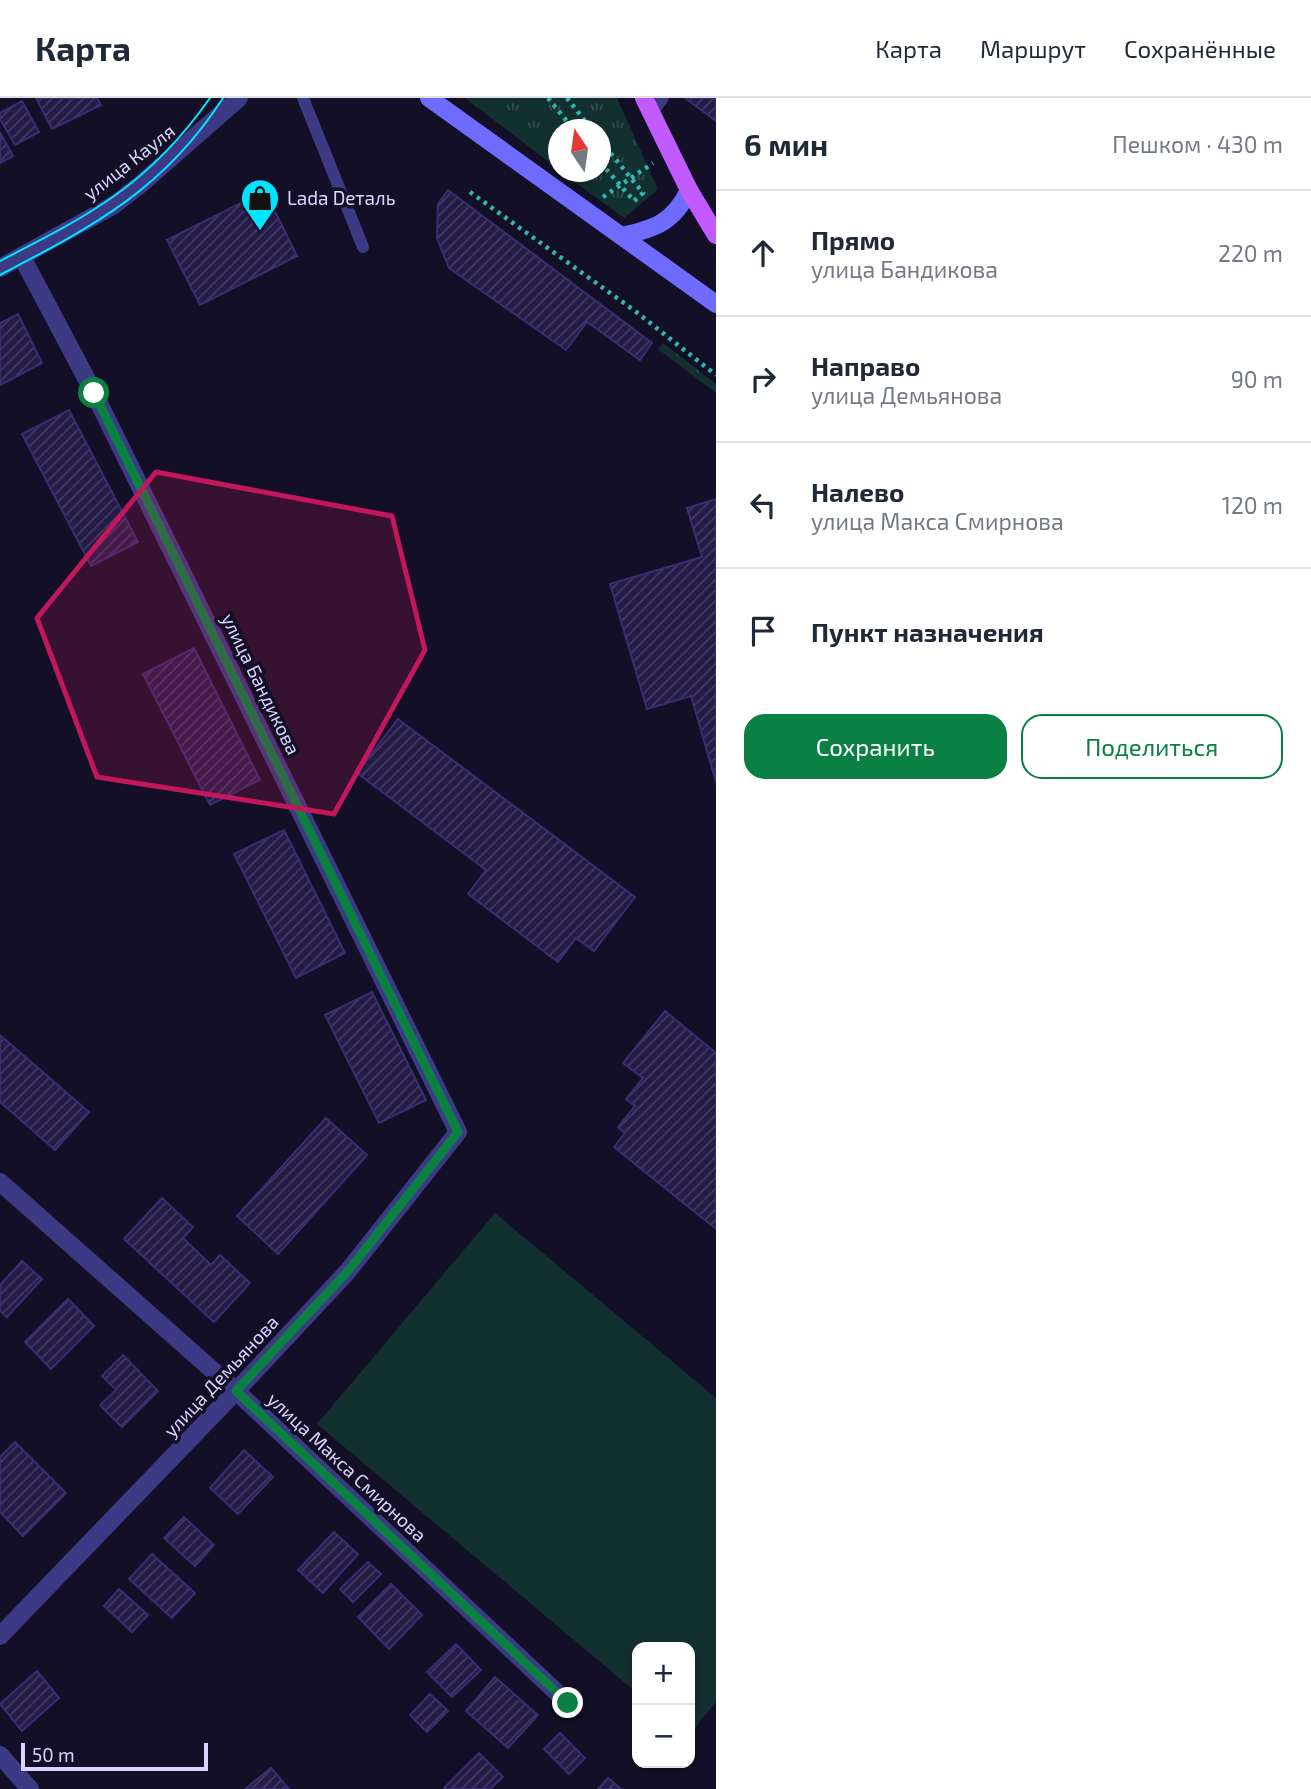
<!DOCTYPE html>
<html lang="ru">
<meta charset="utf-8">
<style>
body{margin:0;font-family:"Exo 2",sans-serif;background:#f2f2f3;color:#1f2937}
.controls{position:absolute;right:21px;bottom:21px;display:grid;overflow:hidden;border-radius:14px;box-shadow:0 4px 10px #0003}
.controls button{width:63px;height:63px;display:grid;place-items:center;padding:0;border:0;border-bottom:2px solid #e0e1e3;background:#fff;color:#1f2937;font:35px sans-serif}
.compass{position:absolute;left:548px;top:21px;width:63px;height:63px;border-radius:50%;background:#fff;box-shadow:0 4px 10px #0003;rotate:347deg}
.scale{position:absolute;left:21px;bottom:18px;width:187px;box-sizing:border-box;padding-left:7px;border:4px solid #d9d4ff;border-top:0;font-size:19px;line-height:24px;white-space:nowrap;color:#d9d4ff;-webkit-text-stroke:5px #130f26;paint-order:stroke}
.stop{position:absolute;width:21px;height:21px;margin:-16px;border:5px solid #0b8043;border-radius:50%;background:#fff}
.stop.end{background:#0b8043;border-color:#fff;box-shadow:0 2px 7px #0008}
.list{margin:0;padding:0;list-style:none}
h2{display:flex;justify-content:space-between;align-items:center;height:91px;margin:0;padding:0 28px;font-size:30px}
h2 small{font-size:23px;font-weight:400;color:#747a83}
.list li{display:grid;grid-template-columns:46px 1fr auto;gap:21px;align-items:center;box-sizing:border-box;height:126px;padding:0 28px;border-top:2px solid #e0e1e3}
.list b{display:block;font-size:26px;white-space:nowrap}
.list p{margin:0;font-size:23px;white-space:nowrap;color:#747a83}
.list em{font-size:23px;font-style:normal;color:#747a83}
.actions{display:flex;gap:14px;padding:21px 28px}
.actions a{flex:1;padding:16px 0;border:2px solid #0b8043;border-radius:21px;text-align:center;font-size:24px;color:#0b8043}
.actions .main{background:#0b8043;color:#fff}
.icon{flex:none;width:38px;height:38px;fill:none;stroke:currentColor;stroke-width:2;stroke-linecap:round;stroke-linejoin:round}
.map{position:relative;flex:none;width:716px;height:1691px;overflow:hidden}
header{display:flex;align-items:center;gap:42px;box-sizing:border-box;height:98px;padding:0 35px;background:#fff;border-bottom:2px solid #e0e1e3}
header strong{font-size:33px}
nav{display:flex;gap:38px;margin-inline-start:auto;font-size:24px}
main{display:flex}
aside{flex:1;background:#fff}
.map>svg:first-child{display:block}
.grass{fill:url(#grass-tufts)}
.pitch{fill:#12302f}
.building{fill:url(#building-hatch);stroke:#3b2d73;stroke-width:2}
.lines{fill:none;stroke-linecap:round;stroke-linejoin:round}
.path{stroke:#2fb8b0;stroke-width:4.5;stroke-dasharray:3.5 5;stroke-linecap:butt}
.lane{stroke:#3d3a85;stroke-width:12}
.street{stroke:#3d3a85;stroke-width:18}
.secondary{stroke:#6f6bff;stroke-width:18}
.primary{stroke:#c25bff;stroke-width:18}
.tram{stroke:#00e5ff;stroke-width:2}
.route{stroke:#0b8043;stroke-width:9}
.marked{fill:#c2185b;fill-opacity:0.2;stroke:#c2185b;stroke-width:5;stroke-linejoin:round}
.labels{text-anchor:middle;stroke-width:7;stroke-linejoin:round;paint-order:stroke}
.street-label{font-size:19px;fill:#d9d4ff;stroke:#130f26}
.poi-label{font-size:19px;fill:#d9d4ff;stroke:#130f26;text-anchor:start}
</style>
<header>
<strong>Карта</strong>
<nav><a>Карта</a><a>Маршрут</a><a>Сохранённые</a></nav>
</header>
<main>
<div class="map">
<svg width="716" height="1691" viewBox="0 0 716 1691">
<defs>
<pattern id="grass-tufts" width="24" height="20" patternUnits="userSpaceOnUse" patternTransform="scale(1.75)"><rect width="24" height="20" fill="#12302f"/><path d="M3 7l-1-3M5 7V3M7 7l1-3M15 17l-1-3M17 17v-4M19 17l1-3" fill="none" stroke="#344d4e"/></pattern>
<pattern id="building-hatch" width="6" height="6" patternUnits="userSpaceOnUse" patternTransform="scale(1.75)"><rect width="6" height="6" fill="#241b47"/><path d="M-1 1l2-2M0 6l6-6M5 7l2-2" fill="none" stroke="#433b63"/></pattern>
</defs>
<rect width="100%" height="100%" fill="#130f26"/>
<path class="grass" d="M465 0H617L658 91 624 120 561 74H600V32H558V71Z
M663 245 716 286V295L658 251Z"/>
<path class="pitch" d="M495 1115 716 1300V1604L690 1636V1549H637V1595L317 1326Z"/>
<path class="building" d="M36 0H97L101 7 52 31Z
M685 0H716V23Z
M22 3 39 34 15 47 0 21V15Z
M0 34 13 58 0 65Z
M448 92 652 245 640 262 587 224 566 252 449 170 437 140 438 106Z
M265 93 297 158 200 207 167 142Z
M18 216 42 265 0 287V225Z
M69 312 138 444 91 468 22 336Z
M716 401V684L691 598 647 611 610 486 702 459 687 410Z
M194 550 260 682 210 707 143 576Z
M398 621 635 799 594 853 576 840 558 864 468 796 486 772 357 675Z
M284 732 345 855 296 880 234 756Z
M372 894 426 1002 379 1025 325 917Z
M665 913 716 955V1131L614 1049 625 1035 618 1029 635 1008 626 1001 643 980 623 965Z
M0 937 89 1014 55 1052 0 1004Z
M326 1020 367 1057 278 1156 237 1118Z
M162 1100 193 1129 183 1140 211 1167 220 1157 250 1185 214 1224 124 1141Z
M22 1163 42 1181 7 1219 0 1213V1187Z
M68 1201 94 1228 51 1271 25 1244Z
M123 1257 158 1293 122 1329 100 1307 116 1292 102 1278Z
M15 1344 66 1395 23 1438 0 1414V1359Z
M244 1352 273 1379 238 1416 210 1390Z
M184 1419 214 1447 195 1468 164 1440Z
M334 1434 358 1456 323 1495 298 1472Z
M152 1456 195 1495 172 1520 129 1481Z
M368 1464 381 1476 353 1504 340 1491Z
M391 1486 422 1517 389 1551 358 1519Z
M119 1491 148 1517 132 1534 104 1508Z
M456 1546 481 1572 452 1599 427 1574Z
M37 1573 59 1600 22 1633 0 1606Z
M495 1579 538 1617 508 1650 466 1613Z
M430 1596 448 1613 427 1634 410 1617Z
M560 1635 585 1660 569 1676 544 1651Z
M479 1655 503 1679 490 1691H445L444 1690Z
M271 1670 289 1691H245Z
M608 1680 621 1691H598Z"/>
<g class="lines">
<path class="path" d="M548 0 574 32
M567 0 592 32
M600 42 643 95 634 103 600 64
M470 94 635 213 716 277
M603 99 653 65"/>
<path class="lane" d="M303 0 363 149
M651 16 663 0"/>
<path class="street" d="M0 170 114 107 141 86 239 0
M0 1084 236 1293 568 1605
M0 1538 236 1293 348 1173 458 1034 94 295 22 159
M0 1657 30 1691"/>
<path class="secondary" d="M429 0 716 206
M621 138C655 131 674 124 689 92"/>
<path class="primary" d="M644 0 689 92 716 137"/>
<path class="tram" d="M0 163C90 117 150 86 210 0
M0 177C93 128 164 92 223 0"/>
</g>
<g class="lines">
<path class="route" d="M94 295 458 1034 348 1173 236 1293 568 1605"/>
</g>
<path class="marked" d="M156 374 392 418 425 552 334 716 97 679 37 520Z"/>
<defs>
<symbol id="shop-pin" viewBox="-11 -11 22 30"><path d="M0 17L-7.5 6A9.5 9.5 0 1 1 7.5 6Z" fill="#00e5ff" stroke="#130f26"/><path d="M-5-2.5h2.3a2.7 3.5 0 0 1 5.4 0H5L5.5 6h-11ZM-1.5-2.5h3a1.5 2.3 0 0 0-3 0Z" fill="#111"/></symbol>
</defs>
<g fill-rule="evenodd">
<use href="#shop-pin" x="238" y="78" width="44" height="60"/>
</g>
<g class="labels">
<g class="street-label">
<text transform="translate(129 64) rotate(-38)" y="7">улица Кауля</text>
<text transform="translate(261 586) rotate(64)" y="7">улица Бандикова</text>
<text transform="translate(221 1278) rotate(-47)" y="7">улица Демьянова</text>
<text transform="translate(347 1369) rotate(43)" y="7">улица Макса Смирнова</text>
</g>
<g class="poi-label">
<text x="287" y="107">Lada Dеталь</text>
</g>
</g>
</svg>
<div class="controls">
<button>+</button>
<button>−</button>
</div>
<svg class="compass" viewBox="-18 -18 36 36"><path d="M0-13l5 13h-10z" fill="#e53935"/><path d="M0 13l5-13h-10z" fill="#747a83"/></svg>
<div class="scale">50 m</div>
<div class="stop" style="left:94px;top:295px"></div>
<div class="stop end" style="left:568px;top:1605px"></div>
</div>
<aside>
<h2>6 мин<small>Пешком · 430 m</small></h2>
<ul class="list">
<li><svg class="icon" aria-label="ahead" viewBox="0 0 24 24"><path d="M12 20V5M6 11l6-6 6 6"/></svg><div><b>Прямо</b><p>улица Бандикова</p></div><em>220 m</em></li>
<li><svg class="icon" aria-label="right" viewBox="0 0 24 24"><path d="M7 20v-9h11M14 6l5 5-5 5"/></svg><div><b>Направо</b><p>улица Демьянова</p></div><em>90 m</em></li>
<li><svg class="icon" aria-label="left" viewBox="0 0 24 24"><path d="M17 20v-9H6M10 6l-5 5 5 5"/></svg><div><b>Налево</b><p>улица Макса Смирнова</p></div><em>120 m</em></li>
<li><svg class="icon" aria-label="arrive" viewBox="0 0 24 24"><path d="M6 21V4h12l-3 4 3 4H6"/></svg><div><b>Пункт назначения</b></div></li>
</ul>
<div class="actions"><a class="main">Сохранить</a><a>Поделиться</a></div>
</aside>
</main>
